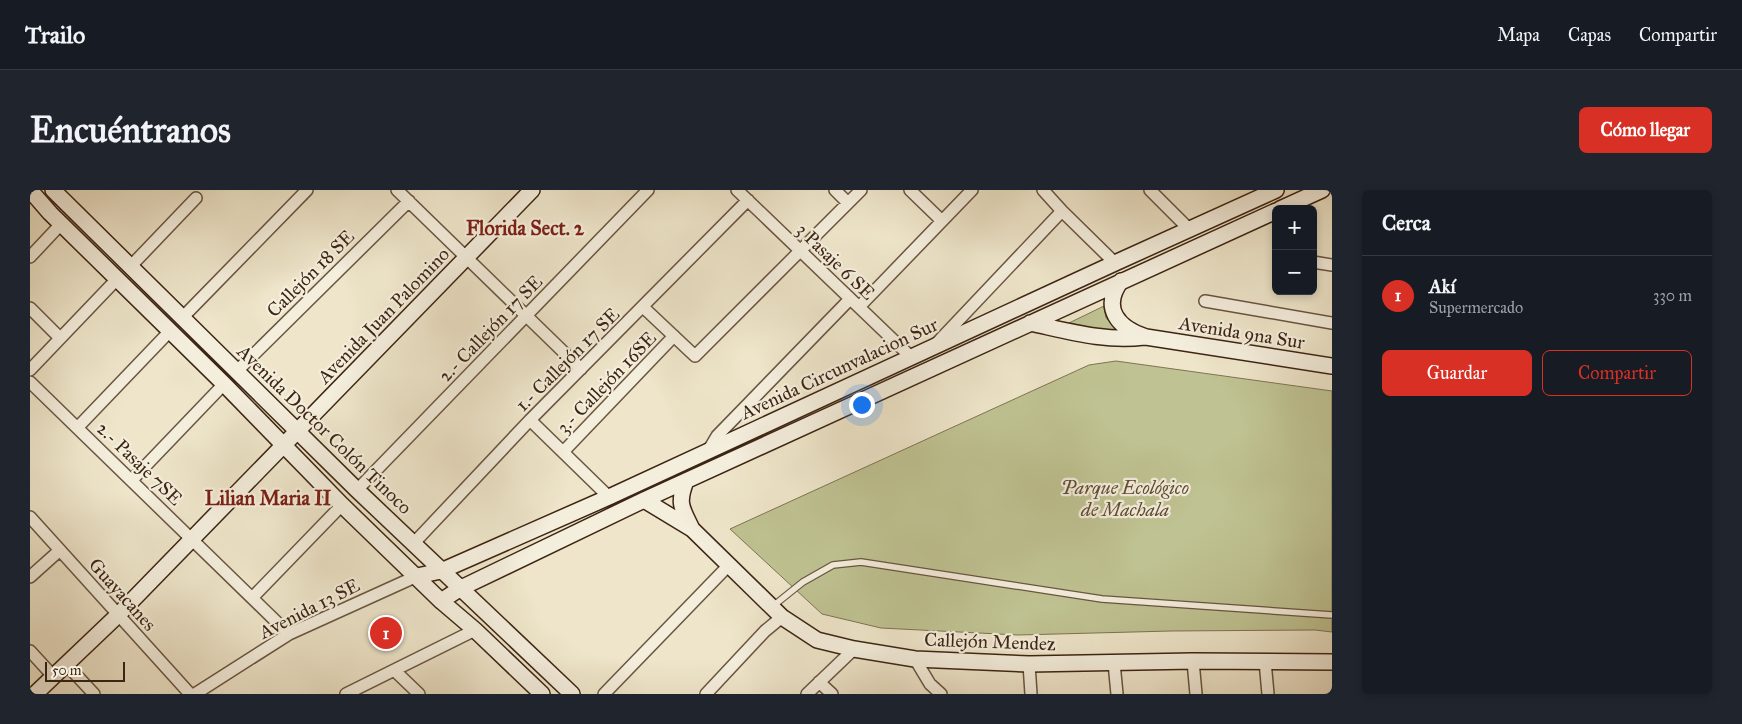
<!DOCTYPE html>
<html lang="es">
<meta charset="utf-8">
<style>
body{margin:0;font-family:"IM FELL Great Primer",serif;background:#20242c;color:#f1f3f6}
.controls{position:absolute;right:15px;top:15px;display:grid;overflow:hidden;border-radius:8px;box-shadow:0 2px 8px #0003}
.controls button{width:45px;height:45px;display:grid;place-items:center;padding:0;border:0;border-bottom:1px solid #363941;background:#171b24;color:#f1f3f6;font:25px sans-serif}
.scale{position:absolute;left:15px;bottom:12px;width:80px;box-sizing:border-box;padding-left:5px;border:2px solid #3d2513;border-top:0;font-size:14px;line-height:18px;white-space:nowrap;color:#3d2513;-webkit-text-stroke:4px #f4eedd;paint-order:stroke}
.you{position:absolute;left:831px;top:214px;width:18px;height:18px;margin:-12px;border:4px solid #fff;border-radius:50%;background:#1a73e8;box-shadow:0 0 0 8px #1a73e833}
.badge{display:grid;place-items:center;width:32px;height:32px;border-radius:50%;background:#d93025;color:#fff;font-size:16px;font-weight:700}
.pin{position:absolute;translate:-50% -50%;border:2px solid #fff;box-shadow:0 1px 5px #0006}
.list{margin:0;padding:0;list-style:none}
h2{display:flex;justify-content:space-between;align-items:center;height:65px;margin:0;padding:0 20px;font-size:21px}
h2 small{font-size:16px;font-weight:400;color:#9ea1a6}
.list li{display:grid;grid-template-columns:32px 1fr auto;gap:15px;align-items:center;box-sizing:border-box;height:80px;padding:0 20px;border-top:1px solid #363941}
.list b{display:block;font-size:19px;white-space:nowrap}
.list p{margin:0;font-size:16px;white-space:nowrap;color:#9ea1a6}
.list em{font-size:16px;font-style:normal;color:#9ea1a6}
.actions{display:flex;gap:10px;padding:15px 20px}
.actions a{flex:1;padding:11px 0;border:1px solid #d93025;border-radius:8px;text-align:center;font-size:18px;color:#d93025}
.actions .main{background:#d93025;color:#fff}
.map{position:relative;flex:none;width:1302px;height:504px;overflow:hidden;border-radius:8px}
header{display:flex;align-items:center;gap:30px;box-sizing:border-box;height:70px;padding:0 25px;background:#171b24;border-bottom:1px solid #363941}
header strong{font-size:24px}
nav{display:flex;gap:28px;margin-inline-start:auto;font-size:18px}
.intro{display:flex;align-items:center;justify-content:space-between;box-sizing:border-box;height:120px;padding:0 30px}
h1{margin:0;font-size:35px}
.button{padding:12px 22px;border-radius:8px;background:#d93025;color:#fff;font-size:18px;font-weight:700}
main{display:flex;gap:30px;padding:0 30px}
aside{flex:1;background:#171b24;border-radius:8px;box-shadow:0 2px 8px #0003}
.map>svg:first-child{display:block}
.green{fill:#bfc292;stroke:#7e7452}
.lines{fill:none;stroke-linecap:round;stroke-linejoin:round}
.lane-casing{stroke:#695541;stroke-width:8}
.street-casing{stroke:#695541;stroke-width:14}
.secondary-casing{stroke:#3d2513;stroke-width:18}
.lane{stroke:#f4eedd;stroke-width:5.5}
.street{stroke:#f4eedd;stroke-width:11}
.secondary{stroke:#f4eedd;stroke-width:15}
.labels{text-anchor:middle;stroke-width:4.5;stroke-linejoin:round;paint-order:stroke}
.street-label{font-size:19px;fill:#3d2513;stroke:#f4eedd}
.park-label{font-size:19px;font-style:italic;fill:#5e4c33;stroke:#f4eedd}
.neighbourhood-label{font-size:20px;font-weight:bold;fill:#7a1f14;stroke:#f4eedd}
</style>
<header>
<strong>Trailo</strong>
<nav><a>Mapa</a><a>Capas</a><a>Compartir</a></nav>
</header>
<div class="intro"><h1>Encuéntranos</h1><a class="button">Cómo llegar</a></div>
<main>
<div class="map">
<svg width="1302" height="504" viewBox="0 0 1302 504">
<rect width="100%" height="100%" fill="#eee5ca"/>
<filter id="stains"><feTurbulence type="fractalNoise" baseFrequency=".004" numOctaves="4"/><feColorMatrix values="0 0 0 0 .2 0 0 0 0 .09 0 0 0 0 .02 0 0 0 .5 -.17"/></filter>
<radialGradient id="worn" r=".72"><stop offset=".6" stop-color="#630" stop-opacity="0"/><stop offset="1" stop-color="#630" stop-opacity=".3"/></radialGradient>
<path class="green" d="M1074 116 1076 128 1085 137 1083 142 1039 133Z
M1086 171 1302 201V442L1285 440 1141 441 988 445 851 438 792 424 700 339 1059 175Z"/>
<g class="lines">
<defs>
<path id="lane" d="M743 416 773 392 803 375 831 372 1072 409 1302 425"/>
<path id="street" d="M367 0 551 179
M707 0 881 167
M805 0 818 13
M880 0 912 31
M1013 0 1032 21 1085 73
M1120 0 1159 39
M0 67 31 34
M1283 72 1302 75
M100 77 166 8
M1175 111 1302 133
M613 117 665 166 831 0
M829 117 942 0
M0 118 30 148
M152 128 277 0
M906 154 1032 21
M0 180 87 89
M207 181 379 11
M0 192 259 444
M500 230 579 307
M48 237 140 141
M678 261 687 246 820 109
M533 262 644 146
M102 290 194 194
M327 300 618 0
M0 327 160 504
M383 354 500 230 718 10
M0 387 30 360
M223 407 312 315
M0 461 23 486
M885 469 900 494 911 504
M1163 471 1166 504
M1235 471 1238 504
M1084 473 1087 504
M36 474 64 504
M999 474 1001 504
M365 481 389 504
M789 492 802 504
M165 504 259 444 387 386
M316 504 445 440
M574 504 699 375
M676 504 735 441 752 427
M777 504 824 459"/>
<path id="secondary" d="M0 0 20 23 194 194 312 315 411 411 445 440 512 504
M23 0 327 300 542 504
M1250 19 1292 0
M1091 91C1071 118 1088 138 1116 147L1302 176
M1000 133C1038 141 1075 152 1114 147
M656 291C647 314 652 318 662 339
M614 310 662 339 752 427 787 450 824 459 885 469 999 474 1163 471 1302 472
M387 386 411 381 579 307 1085 73 1246 0
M411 411 431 398 614 310 1246 21
M5 504 88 425 502 0"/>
</defs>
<use href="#lane" class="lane-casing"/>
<use href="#street" class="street-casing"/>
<use href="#secondary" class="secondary-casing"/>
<use href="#lane" class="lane"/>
<use href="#street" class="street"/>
<use href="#secondary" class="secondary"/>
</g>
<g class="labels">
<g class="street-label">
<text transform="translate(806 71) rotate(44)" y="7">3 Pasaje 6 SE</text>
<text transform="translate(280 83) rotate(-45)" y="7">Callejón 18 SE</text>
<text transform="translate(353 125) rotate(-46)" y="7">Avenida Juan Palomino</text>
<text transform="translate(460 138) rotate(-46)" y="7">2.- Callejón 17 SE</text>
<text transform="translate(1212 142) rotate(9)" y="7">Avenida 9na Sur</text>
<text transform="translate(537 169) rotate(-45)" y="7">1.- Callejón 17 SE</text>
<text transform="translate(809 178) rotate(-25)" y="7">Avenida Circunvalacion Sur</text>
<text transform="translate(576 192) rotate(-46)" y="7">3.- Callejón 16SE</text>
<text transform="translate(295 239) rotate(44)" y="7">Avenida Doctor Colón Tinoco</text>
<text transform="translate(110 273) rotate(44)" y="7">2.- Pasaje 7SE</text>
<text transform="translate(93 404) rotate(48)" y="7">Guayacanes</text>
<text transform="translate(279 418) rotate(-27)" y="7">Avenida 13 SE</text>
<text transform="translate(960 451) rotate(2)" y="7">Callejón Mendez</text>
</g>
<g class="park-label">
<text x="1095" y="304">Parque Ecológico<tspan x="1095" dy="22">de Machala</tspan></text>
</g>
<g class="neighbourhood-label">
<text x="495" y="45">Florida Sect. 2</text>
<text x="238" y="315">Lilian Maria II</text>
</g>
</g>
<rect width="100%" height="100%" filter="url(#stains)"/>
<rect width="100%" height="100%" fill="url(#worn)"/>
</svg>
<div class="controls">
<button>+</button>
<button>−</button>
</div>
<div class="scale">50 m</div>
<div class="you"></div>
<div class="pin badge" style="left:356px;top:443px">1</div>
</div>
<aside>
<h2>Cerca<small></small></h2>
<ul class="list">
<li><span class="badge">1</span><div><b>Akí</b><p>Supermercado</p></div><em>330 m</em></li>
</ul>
<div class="actions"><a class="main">Guardar</a><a>Compartir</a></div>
</aside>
</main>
